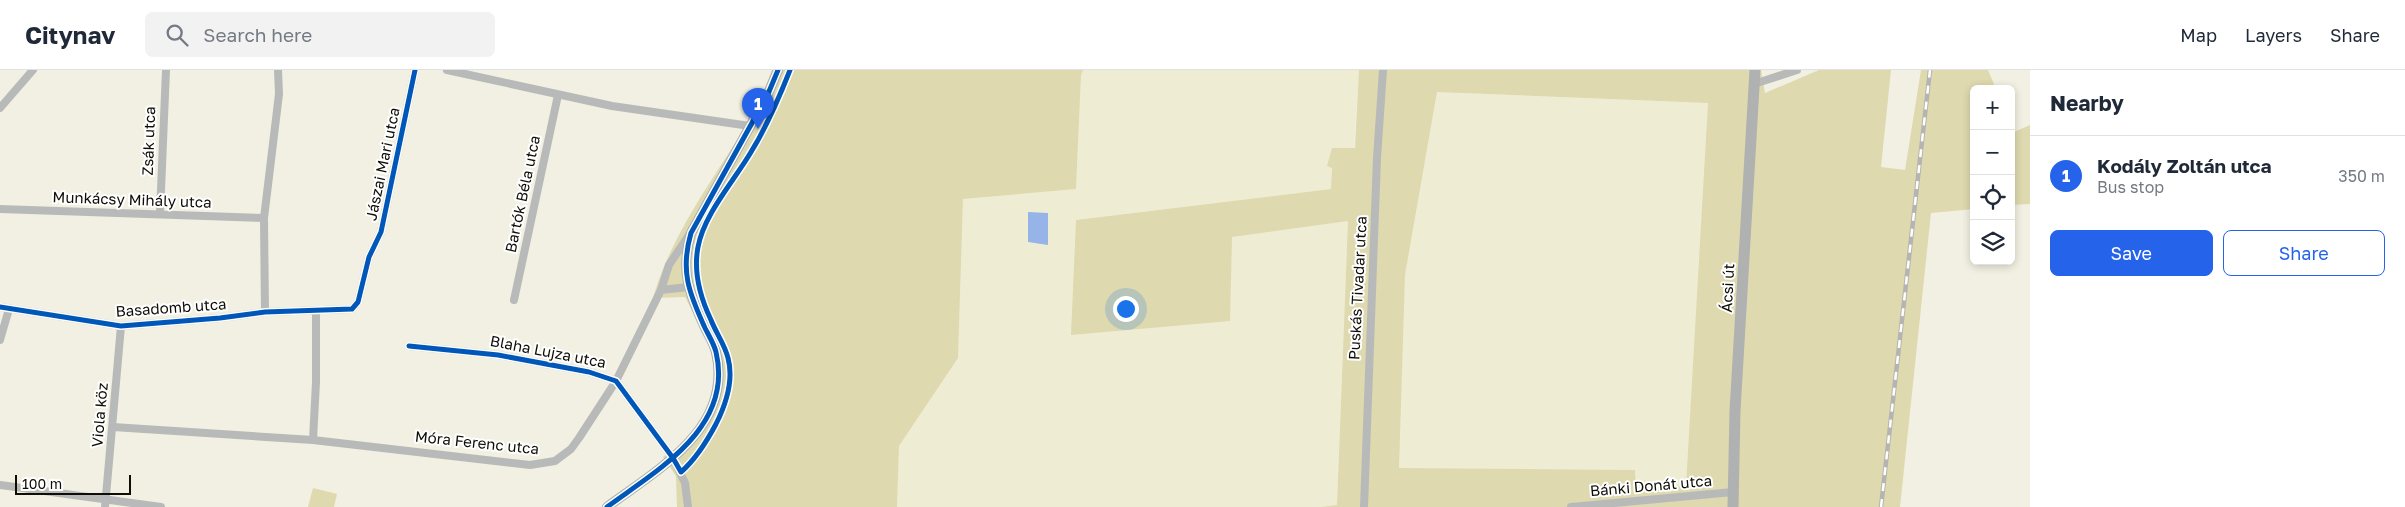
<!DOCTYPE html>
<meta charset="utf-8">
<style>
body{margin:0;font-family:"Golos Text",sans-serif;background:#f2f2f3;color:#1f2937}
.controls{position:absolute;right:15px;top:15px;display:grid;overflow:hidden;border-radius:8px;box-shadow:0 2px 8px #0003}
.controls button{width:45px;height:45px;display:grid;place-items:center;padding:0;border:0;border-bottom:1px solid #e0e1e3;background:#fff;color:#1f2937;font:25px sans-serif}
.scale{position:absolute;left:15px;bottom:12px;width:116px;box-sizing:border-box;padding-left:5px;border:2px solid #0e0d06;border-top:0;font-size:14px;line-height:18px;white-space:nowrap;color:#0e0d06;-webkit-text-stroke:4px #fff;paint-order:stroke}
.you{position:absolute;left:1125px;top:238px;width:18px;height:18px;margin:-12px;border:4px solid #fff;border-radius:50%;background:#1a73e8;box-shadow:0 0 0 8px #1a73e833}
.badge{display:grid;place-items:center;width:32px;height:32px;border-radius:50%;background:#2563eb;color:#fff;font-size:16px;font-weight:700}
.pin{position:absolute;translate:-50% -41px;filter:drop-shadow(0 1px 2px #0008)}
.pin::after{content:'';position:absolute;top:26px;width:18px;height:15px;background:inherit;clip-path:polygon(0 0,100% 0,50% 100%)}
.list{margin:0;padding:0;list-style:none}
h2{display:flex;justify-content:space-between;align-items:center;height:65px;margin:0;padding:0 20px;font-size:21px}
h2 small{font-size:16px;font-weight:400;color:#747a83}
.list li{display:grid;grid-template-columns:32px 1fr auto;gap:15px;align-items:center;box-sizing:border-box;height:80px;padding:0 20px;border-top:1px solid #e0e1e3}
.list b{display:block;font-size:19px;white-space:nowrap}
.list p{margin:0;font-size:16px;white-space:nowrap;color:#747a83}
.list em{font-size:16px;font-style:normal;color:#747a83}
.actions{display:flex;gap:10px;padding:15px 20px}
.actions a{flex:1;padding:11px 0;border:1px solid #2563eb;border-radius:8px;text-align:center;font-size:18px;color:#2563eb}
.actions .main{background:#2563eb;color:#fff}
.icon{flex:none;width:28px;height:28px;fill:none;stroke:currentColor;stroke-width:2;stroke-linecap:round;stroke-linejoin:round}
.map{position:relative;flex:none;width:2030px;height:437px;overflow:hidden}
header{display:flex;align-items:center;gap:30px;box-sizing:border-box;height:70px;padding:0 25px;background:#fff;border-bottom:1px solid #e0e1e3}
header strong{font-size:24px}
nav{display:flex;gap:28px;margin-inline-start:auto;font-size:18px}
.search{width:350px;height:45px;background:#f2f2f3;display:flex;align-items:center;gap:12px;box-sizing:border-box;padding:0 18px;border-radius:8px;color:#747a83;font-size:19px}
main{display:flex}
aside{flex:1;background:#fff}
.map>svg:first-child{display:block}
.built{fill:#efecd4}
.green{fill:#ded9af;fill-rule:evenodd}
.water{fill:#96b4e8}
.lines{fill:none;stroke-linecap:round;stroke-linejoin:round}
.street{stroke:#b8baba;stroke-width:8}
.secondary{stroke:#acaeaf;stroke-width:10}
.primary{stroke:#b0b1b1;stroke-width:11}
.rail-casing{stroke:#b5b4b0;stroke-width:4.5}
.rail{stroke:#fff;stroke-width:2.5;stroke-dasharray:8;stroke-linecap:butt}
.cycleway-casing{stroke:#fff;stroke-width:8}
.cycleway{stroke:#0057b8;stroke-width:5}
.labels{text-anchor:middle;stroke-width:4;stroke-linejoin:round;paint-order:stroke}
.street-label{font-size:15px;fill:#0e0d06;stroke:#fff}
</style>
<header>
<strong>Citynav</strong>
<div class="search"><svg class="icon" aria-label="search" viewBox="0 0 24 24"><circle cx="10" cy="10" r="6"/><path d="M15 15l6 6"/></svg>Search here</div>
<nav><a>Map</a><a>Layers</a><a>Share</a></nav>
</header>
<main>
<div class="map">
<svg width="2030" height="437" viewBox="0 0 2030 437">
<rect width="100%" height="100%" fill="#f2f0e2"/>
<path class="built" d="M1083 0H1359L1354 78 1327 96 1332 97 1331 119 1076 150 1232 167 1348 151 1337 435 1321 437H897L899 376 958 288 963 129 1076 119 1081 4Z
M1437 22 1708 33 1687 416 1636 419 1635 400 1398 398 1405 205Z"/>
<path class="green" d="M772 0H1083L1081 5 1076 119 963 129 958 288 899 376 897 437H677L676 406 663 387C671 381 681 376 688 369 708 349 719 310 711 283 706 264 694 245 685 227L653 228C672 161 718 103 754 43 761 30 766 14 772 0Z
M1359 0H1761L1765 23 1819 0H1891L1881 97 1905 100 1921 0H1988L1996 19H1974V139L1931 143 1900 437H1321L1337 435 1348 151 1232 167 1230 251 1071 265 1076 150 1331 119 1332 98 1327 96 1332 78H1355ZM1437 22 1708 33 1686 416 1636 419 1635 400 1399 398 1405 205Z
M2030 55V134L2011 135V56L2014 62Z
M313 418 337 424 334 437H308Z"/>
<path class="water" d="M1028 142 1048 143V175L1028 172Z"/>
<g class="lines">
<path class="street" d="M447 0 612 36 750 56
M1754 14 1797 0
M0 38 33 0
M0 139 264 148
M160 144 166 0
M661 220 688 217
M514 230 558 25
M0 237 121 256 220 248 265 242 352 239 358 232 369 187 381 162 415 0
M265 242 264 148 279 24 278 0
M0 270 9 239
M409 276 498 285 589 302 616 311 673 388 685 413 688 437
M113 357 313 370 530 395 555 391 571 379 579 368 616 311 661 220 669 195 689 165
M313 370 316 312V241
M0 415 161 437
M105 437 121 256
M1364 437 1377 88 1383 0
M1571 437 1733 422"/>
<path class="secondary" d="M607 437C657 400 734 358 716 282 714 274 709 266 705 258 689 223 680 201 691 163L768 24 778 0"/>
<path class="primary" d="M1733 437 1735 341 1755 0"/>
<defs>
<path id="rail" d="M1881 437 1930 0"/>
</defs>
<use href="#rail" class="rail-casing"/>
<use href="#rail" class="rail"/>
<defs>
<path id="cycleway" d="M0 237 121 256 220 248 265 242 352 239 358 232 369 187 381 162 415 0
M409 276 498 285 589 302 616 311 673 388 681 402C696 389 707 371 716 354 726 334 734 310 728 288 725 275 716 263 711 250 700 227 693 203 698 177 704 144 734 111 751 82 767 56 779 28 790 0
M607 437C657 400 734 358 716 282 714 274 709 266 705 258 689 223 680 201 691 163L768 24 778 0"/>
</defs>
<use href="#cycleway" class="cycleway-casing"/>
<use href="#cycleway" class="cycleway"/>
</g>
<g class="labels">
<g class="street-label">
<text transform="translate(149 71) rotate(-88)" y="5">Zsák utca</text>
<text transform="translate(383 94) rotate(-78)" y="5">Jászai Mari utca</text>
<text transform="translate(523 124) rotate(-78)" y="5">Bartók Béla utca</text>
<text transform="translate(132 130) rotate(2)" y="5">Munkácsy Mihály utca</text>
<text transform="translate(1358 218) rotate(-87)" y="5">Puskás Tivadar utca</text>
<text transform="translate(1728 218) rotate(-87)" y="5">Ácsi út</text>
<text transform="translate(171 238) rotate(-4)" y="5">Basadomb utca</text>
<text transform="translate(548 282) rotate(11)" y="5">Blaha Lujza utca</text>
<text transform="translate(100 345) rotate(-85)" y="5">Viola köz</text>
<text transform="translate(477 373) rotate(6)" y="5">Móra Ferenc utca</text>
<text transform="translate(1651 416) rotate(-5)" y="5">Bánki Donát utca</text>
</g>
</g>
</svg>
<div class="controls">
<button>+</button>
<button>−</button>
<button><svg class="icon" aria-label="locate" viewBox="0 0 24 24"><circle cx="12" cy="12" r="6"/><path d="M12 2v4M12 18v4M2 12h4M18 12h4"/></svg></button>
<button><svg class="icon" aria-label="layers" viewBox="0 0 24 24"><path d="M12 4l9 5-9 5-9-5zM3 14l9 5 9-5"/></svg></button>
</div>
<div class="scale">100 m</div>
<div class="you"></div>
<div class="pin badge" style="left:758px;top:59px">1</div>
</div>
<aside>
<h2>Nearby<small></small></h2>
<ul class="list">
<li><span class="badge">1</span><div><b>Kodály Zoltán utca</b><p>Bus stop</p></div><em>350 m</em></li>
</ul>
<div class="actions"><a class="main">Save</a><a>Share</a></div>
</aside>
</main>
